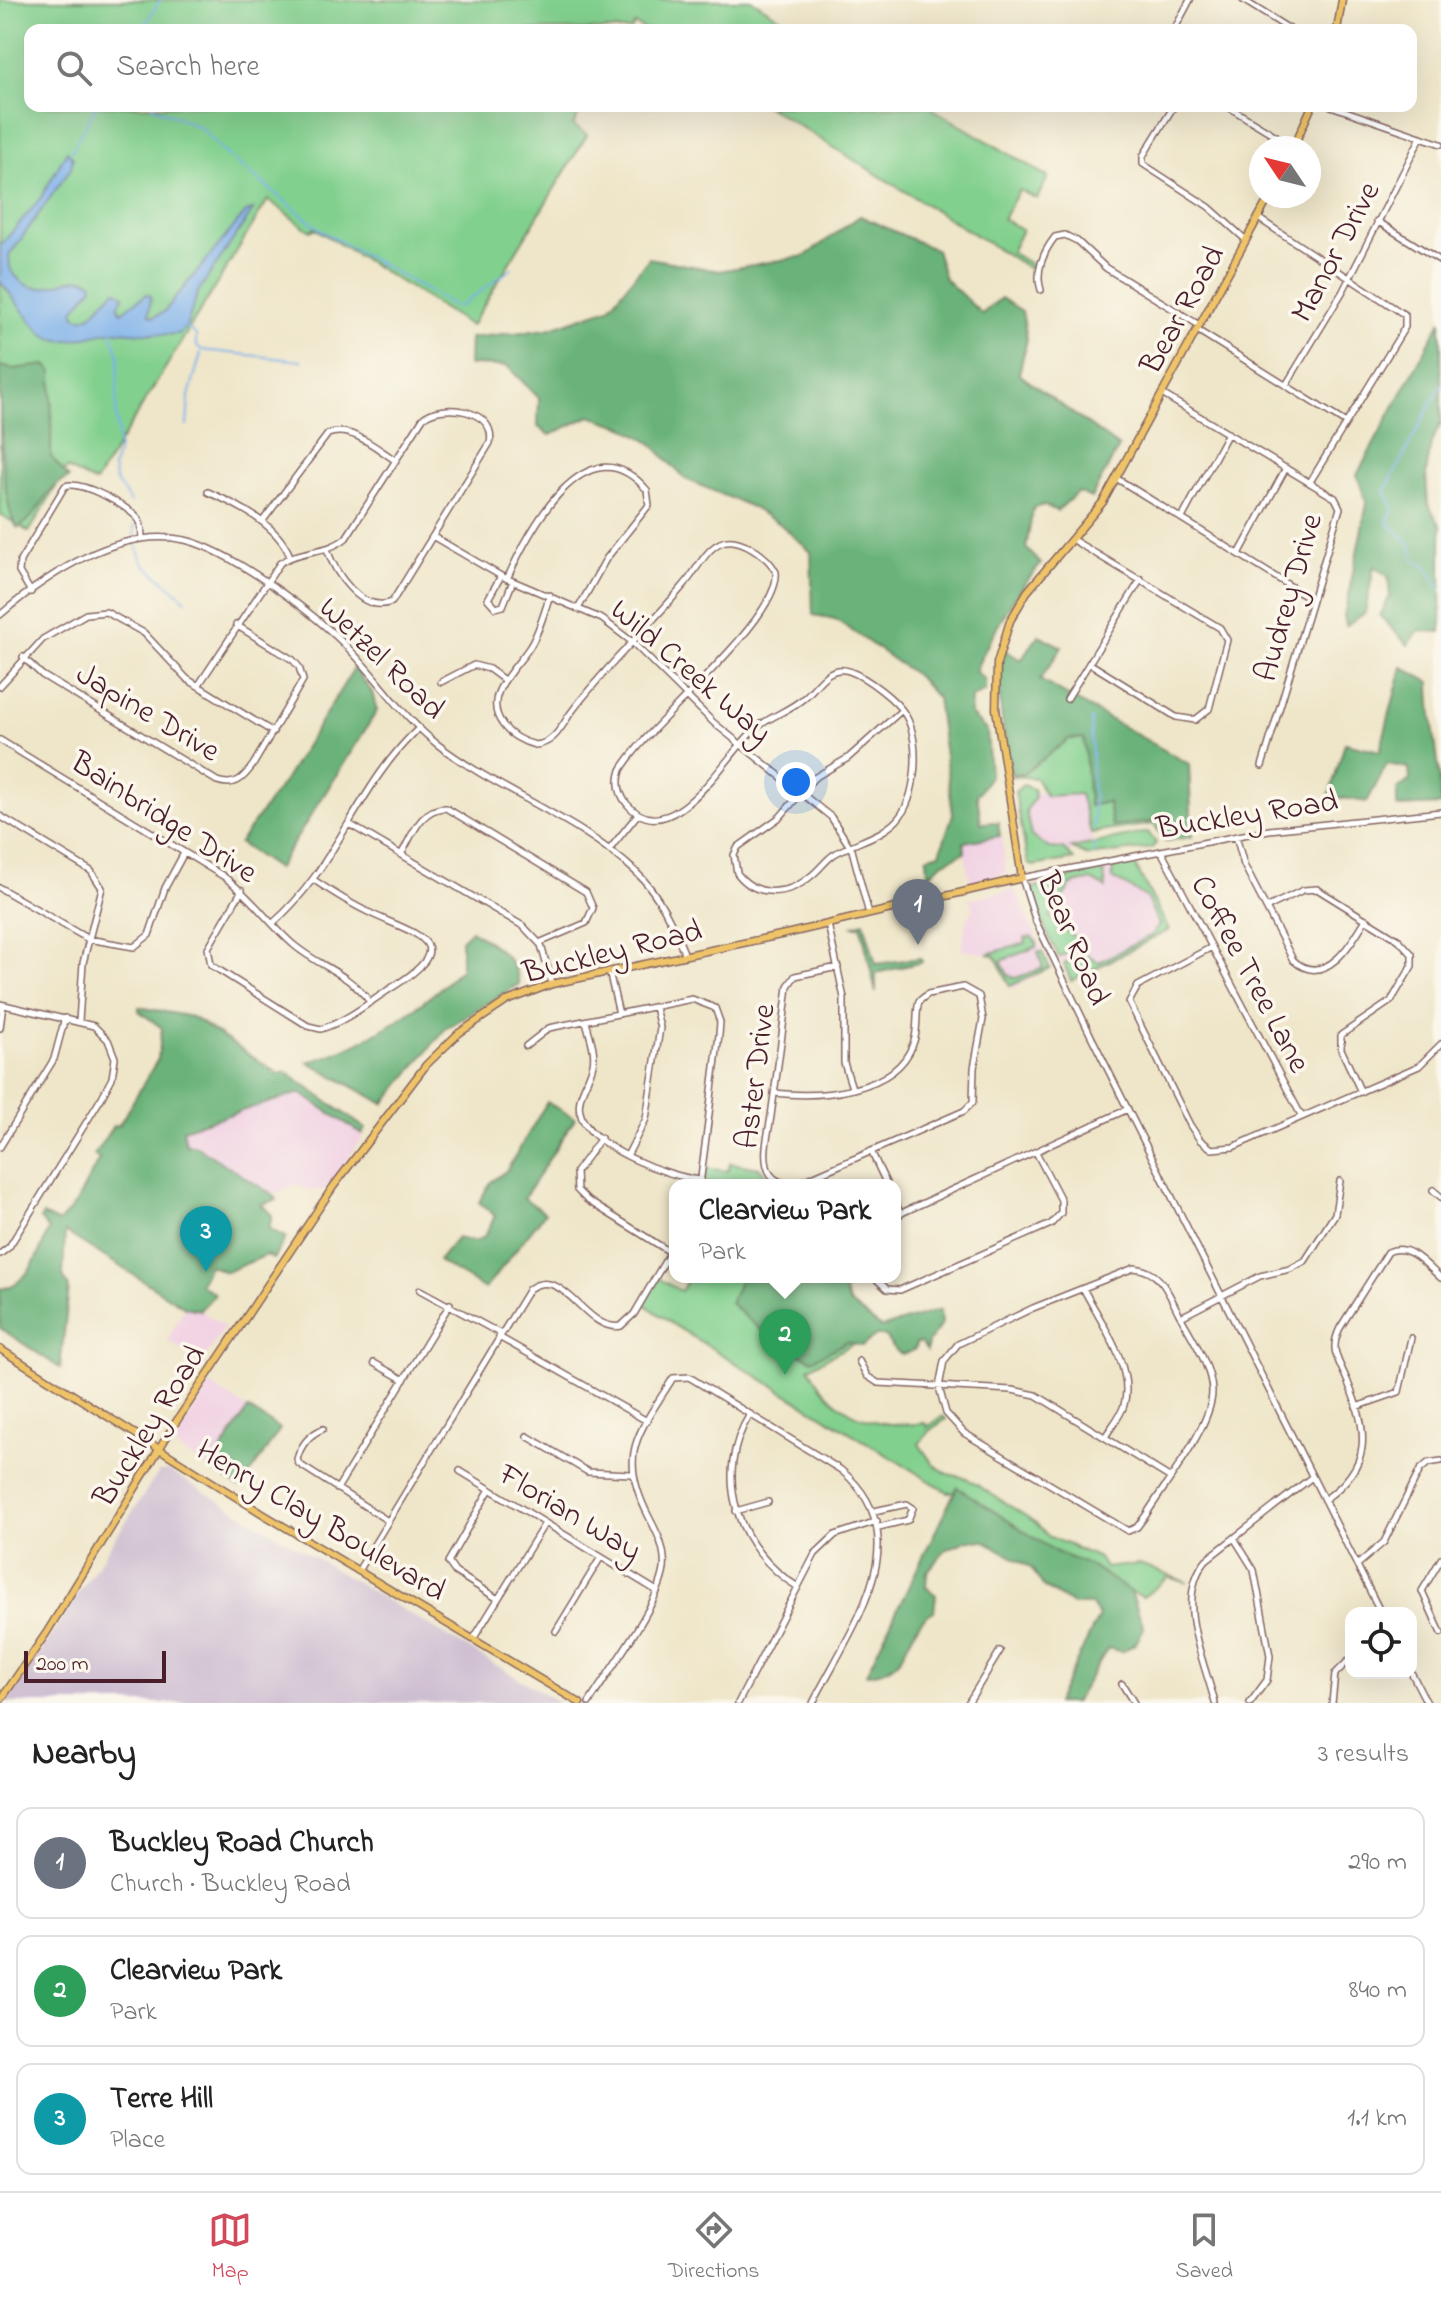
<!DOCTYPE html>
<meta charset="utf-8">
<style>
body{margin:0;font-family:"Indie Flower",sans-serif;background:#f2f2f2;color:#222}
.controls{position:absolute;right:24px;bottom:24px;display:grid;overflow:hidden;border-radius:16px;box-shadow:0 8px 32px #0002}
.controls button{width:72px;height:72px;display:grid;place-items:center;padding:0;border:0;border-bottom:2px solid #e0e0e0;background:#fff;color:#222;font:40px sans-serif}
.compass{position:absolute;left:1249px;top:136px;width:72px;height:72px;border-radius:50%;background:#fff;box-shadow:0 8px 32px #0002;rotate:305deg}
.scale{position:absolute;left:24px;bottom:20px;width:142px;box-sizing:border-box;padding-left:8px;border:4px solid #4a1f2b;border-top:0;font-size:22px;line-height:28px;white-space:nowrap;color:#4a1f2b;-webkit-text-stroke:6px #fbf7ec;paint-order:stroke}
.you{position:absolute;left:796px;top:782px;width:28px;height:28px;margin:-20px;border:6px solid #fff;border-radius:50%;background:#1a73e8;box-shadow:0 0 0 12px #1a73e833}
.badge{display:grid;place-items:center;width:52px;height:52px;border-radius:50%;background:#d1495b;color:#fff;font-size:26px;font-weight:700}
.pin{position:absolute;translate:-50% -66px;filter:drop-shadow(0 2px 4px #0008)}
.pin::after{content:'';position:absolute;top:42px;width:28px;height:24px;background:inherit;clip-path:polygon(0 0,100% 0,50% 100%)}
.popup{position:absolute;left:669px;top:1179px;width:232px;height:104px;box-sizing:border-box;display:grid;place-content:center;border-radius:16px;background:#fff;filter:drop-shadow(0 2px 6px #0005);font-size:26px;white-space:nowrap;color:#767676}
.popup b{font-size:30px;color:#222}
.popup::after{content:'';position:absolute;left:50%;top:100%;margin-left:-16px;border:16px solid transparent;border-top-color:#fff}
.list{margin:0;padding:0;list-style:none}
h2{display:flex;justify-content:space-between;align-items:center;height:104px;margin:0;padding:0 32px;font-size:34px}
h2 small{font-size:26px;font-weight:400;color:#767676}
.list li{display:grid;grid-template-columns:52px 1fr auto;gap:24px;align-items:center;box-sizing:border-box;height:112px;margin:0 16px 16px;padding:0 16px;border:2px solid #e0e0e0;border-radius:16px}
.list b{display:block;font-size:30px;white-space:nowrap}
.list p{margin:0;font-size:26px;white-space:nowrap;color:#767676}
.list em{font-size:26px;font-style:normal;color:#767676}
.icon{flex:none;width:44px;height:44px;fill:none;stroke:currentColor;stroke-width:2;stroke-linecap:round;stroke-linejoin:round}
.map{position:relative;flex:none;width:1441px;height:1703px;overflow:hidden}
.search{position:absolute;background:#fff;box-shadow:0 8px 32px #0002;left:24px;right:24px;top:24px;height:88px;display:flex;align-items:center;gap:20px;box-sizing:border-box;padding:0 28px;border-radius:16px;color:#767676;font-size:30px}
.sheet{height:488px;background:#fff}
nav{display:flex;justify-content:space-around;align-items:center;box-sizing:border-box;height:112px;border-top:2px solid #e0e0e0;background:#fff;font-size:22px;color:#767676}
nav a{display:grid;justify-items:center;gap:4px}
nav .on{color:#d1495b}
.map>svg:first-child{display:block}
.built{fill:#f1d0e3}
.industrial{fill:#cebed1}
.green{fill:#82d08e;stroke:#66785c;stroke-width:2}
.forest{fill:#69b279;stroke:#5a6852;stroke-width:2}
.water{fill:#7cb0ea;stroke:#63688a;stroke-width:2}
.lines{fill:none;stroke-linecap:round;stroke-linejoin:round}
.stream{stroke:#7cb0ea;stroke-width:2}
.minor-casing{stroke:#846562;stroke-width:8}
.major-casing{stroke:#846562;stroke-width:9}
.minor{stroke:#fff;stroke-width:5}
.major{stroke:#efc469;stroke-width:6}
.labels{text-anchor:middle;stroke-width:7;stroke-linejoin:round;paint-order:stroke}
.street-label{font-size:32px;fill:#4a1f2b;stroke:#fbf7ec}
</style>
<div class="map">
<svg width="1441" height="1703" viewBox="0 0 1441 1703">
<rect width="100%" height="100%" fill="#fbf7ec"/>
<filter id="ink" filterUnits="userSpaceOnUse"><feTurbulence type="fractalNoise" baseFrequency=".0125" numOctaves="2"/><feDisplacementMap in="SourceGraphic" scale="16" xChannelSelector="R" yChannelSelector="G"/><feConvolveMatrix kernelMatrix="1 2 1 2 8 2 1 2 1" color-interpolation-filters="sRGB"/></filter>
<filter id="wash" filterUnits="userSpaceOnUse"><feTurbulence type="fractalNoise" baseFrequency=".006" numOctaves="4" result="noise"/><feDisplacementMap in="SourceGraphic" scale="32" xChannelSelector="R" yChannelSelector="G"/><feGaussianBlur stdDeviation="1.8" result="paint"/><feColorMatrix in="noise" values="0 0 0 0 0 0 0 0 0 0 0 0 0 0 0 0 0 1.4 0 .05"/><feComposite in="paint" operator="in"/></filter>
<g filter="url(#wash)">
<rect width="100%" height="100%" fill="#efe6c9"/>
<path class="built" d="M1082 785 1093 847 1052 855 1029 843 1020 796Z
M1002 836 1006 873 970 884 963 842Z
M1134 863 1169 930 1071 981 1044 929 1031 890 1037 884Z
M1012 890 1018 895 1050 968 1012 989 995 955 961 950 967 919 973 911 972 902 966 900Z
M300 1093 347 1121 364 1136 324 1191 307 1190 296 1184 273 1195 195 1145H186L183 1129Z
M185 1307H195L225 1327 202 1363 167 1340Z
M210 1384 248 1409 210 1469 178 1449 175 1443Z"/>
<path class="industrial" d="M169 1471 560 1703H6L159 1472Z"/>
<path class="green" d="M0 0H752L800 30H645L635 24 631 30H30V106H584L573 125 587 135 471 326 314 228 311 231C297 224 284 210 268 200L95 483 67 468 29 532 0 514Z
M767 106H928L1048 177 1037 199 1019 190 1003 219 1022 230 1011 252 1032 265 1030 269Z
M1085 738 1108 802 1112 826 1159 821 1165 841 1154 824 1091 833 1080 794 1046 796 1036 778 1011 776 1023 774 1069 739Z
M1023 785 1033 789 1035 797 1026 811 1031 836 1049 848 1063 849 1074 859 1033 866 1028 864 1015 792Z
M1148 832 1156 843 1152 848 1088 856 1071 848Z
M1134 863 1169 930 1071 981 1064 964 1084 954 1099 962 1152 935 1159 925 1146 897 1112 878 1113 867Z
M1099 870 1104 873 1106 888 1091 880 1071 885 1050 917 1084 945 1059 958 1036 910 1032 888Z
M1032 937 1037 943 1036 947 1001 961 1008 975 1016 978 1043 968 1038 952H1042L1050 968 1010 986 995 955 987 954 1026 943 1025 938Z
M730 1163 760 1168 773 1185 703 1184 705 1168 728 1171Z
M689 1277H838L849 1303 881 1328 809 1368C834 1414 873 1430 925 1423L927 1427 943 1416 946 1419 929 1431 919 1444 933 1464 948 1474 966 1478 1035 1522 1048 1536 1099 1558 1105 1568 1140 1564 1188 1583 1169 1577 1143 1597C1076 1570 1018 1531 959 1492H948L675 1326 643 1303 658 1278 681 1291Z"/>
<path class="forest" d="M860 216 936 250 945 279 982 314 1001 298 1022 311 1027 339 1019 374 1119 447 1091 498 1078 492 1057 511 1044 505 1033 508 1026 548 1041 564C1012 597 993 631 975 671L985 680V691L971 698 970 714 987 731 990 776 977 795 981 823 998 822 1000 836 964 842 965 852 942 863 928 876 927 857 940 853 953 814 937 698 917 676 835 619 813 615 811 552 780 524 747 505 685 479 651 443 624 427 590 416 550 435 538 427 539 398 507 366 469 365 470 338 548 329 609 308 649 258 719 271 805 256Z
M1441 321V423L1431 443 1426 474 1428 504 1441 526V632L1419 631 1408 645 1380 616 1390 596 1388 576 1374 566 1365 613 1346 626 1344 616 1367 504 1357 475Z
M46 365 52 371 51 457 69 478C45 486 41 515 18 528 0 510 0 401 0 366L12 369Z
M1039 635 1062 647 1040 680 1189 764 1192 837 1165 841 1159 821 1112 826 1108 802 1089 806 1084 738 1069 739 1023 774H1011C1004 733 994 689 1003 649L1021 660Z
M1402 667 1430 682C1430 724 1441 763 1441 805L1397 807V790L1410 780 1409 768 1387 764 1367 802 1329 796 1345 743 1380 751Z
M354 668 372 692 377 711 277 869 239 843 284 781Z
M864 922 876 964 920 958 922 962 876 973V993L861 926H852Z
M471 930C491 943 517 959 519 984L445 1029 384 1104 308 1062C359 1049 425 1007 461 968V940Z
M139 1007 192 1017 279 1074 286 1072 366 1129 362 1134 300 1093 183 1129 186 1145H194L273 1195 277 1200 261 1204 272 1215 269 1229 286 1238 273 1259 267 1255 226 1272 209 1265 200 1284 215 1294 200 1310 185 1307 65 1232 63 1276 69 1288 60 1368 0 1328V1289C30 1285 38 1254 49 1230L40 1219 43 1215 59 1223 76 1203 99 1159 94 1155 113 1126 119 1125 158 1059 162 1028 139 1011Z
M547 1102 575 1118 524 1198 545 1213 485 1289 438 1261 457 1238 475 1242 484 1237 495 1216 479 1202 491 1182 507 1170Z
M741 1277H819L828 1282 838 1277 849 1303 881 1328 940 1310 941 1325 928 1342 927 1351 921 1343H916L915 1349C897 1361 895 1348 884 1336H876L862 1346 847 1342 812 1360C774 1342 759 1330 730 1303Z
M248 1409 280 1429 241 1488 210 1469Z
M957 1487 1056 1552 1093 1567 1131 1592 1144 1628 1136 1643 1122 1652 1108 1648 1074 1703H1056L1099 1616 1091 1605H1073L1044 1587 1031 1568 985 1541 968 1540 945 1550 927 1572 926 1587 936 1595 934 1611C900 1630 915 1671 866 1674Z"/>
<path class="water" d="M67 151 73 158 71 168 9 256 10 268C37 312 68 267 92 282L93 287 74 310 75 316 82 319 91 315 115 290 124 295 118 306 121 312 147 294 151 296 149 314 153 317 164 312 246 212 253 210 198 292 186 327 179 334C158 335 137 332 117 331 93 331 66 350 44 334 26 320 16 298 0 282V246L41 198Z"/>
<g class="lines">
<path class="stream" d="M142 30 160 0
M152 106 201 128 225 153 322 231 458 308 512 268
M71 152 96 106
M186 327 196 335V345L202 350 302 361
M111 332 119 355 116 413 119 447 113 467 115 480 131 503
M1441 385 1385 491 1394 508 1387 522C1398 535 1413 540 1414 560 1432 568 1431 576 1441 590
M187 426 189 396 201 353
M134 526V535
M135 543 143 563 186 600
M1091 719 1094 828
M1094 853 1095 844"/>
</g>
</g>
<g filter="url(#ink)">
<g class="lines">
<defs>
<path id="minor" d="M1243 0 1291 30
M1174 30 1190 0
M1174 106 1143 156V164L1209 207 1246 240
M1227 106 1294 147
M1331 106 1441 144
M1258 218 1405 315V327L1310 482
M1377 221 1441 261
M1041 290C1035 272 1043 252 1055 237L1065 235 1077 241 1106 268 1199 325
M1197 330 1346 423
M1286 385 1343 291 1421 137
M1162 394 1335 498 1340 508 1262 766
M1116 478 1311 599
M208 492C238 505 277 524 290 556
M1182 518 1228 433
M262 522 328 434C351 425 376 448 395 460
M434 537 501 576 602 619 631 641 714 723 831 817 852 850 869 914
M1073 540 1220 628 1227 640 1209 709 1195 720 1176 717 1089 663
M1239 554 1286 468
M501 576 488 599 496 608 503 606 513 581
M507 579C528 533 586 419 647 490L649 505 606 559 579 607
M31 592 19 572 20 561 65 486C81 480 129 506 139 520 142 525 142 533 142 539
M550 595C544 613 539 633 529 648 514 671 481 696 503 725 510 735 523 742 535 745 553 744 561 728 570 714 605 667 647 629 684 585 695 573 705 550 720 543 738 534 768 556 776 572 781 620 648 723 621 770 617 782 618 793 627 804 671 855 725 756 754 730 769 716 790 711 805 697 818 686 828 664 849 671 866 677 897 700 906 716 921 742 917 798 897 820 880 838 853 842 833 855 825 861 819 870 811 876 788 896 756 898 737 873L734 855 738 847 780 817 814 778 848 758 902 710
M0 615C48 574 119 526 185 540 232 551 317 615 351 651 380 681 403 717 437 744 499 792 579 818 636 872 660 895 673 925 685 955
M23 657 42 675 217 781C235 787 243 779 253 765L303 680 299 667 293 660 236 625
M441 682 474 665 489 669 504 680
M0 686 43 639 86 614 106 612 144 633 187 679 273 732
M198 686 280 563C301 549 327 554 346 538L423 418C442 402 497 409 490 443L392 602C361 614 335 573 327 549
M1067 699 1141 579
M0 740 223 876C251 896 269 924 295 946 322 968 347 972 370 1002
M0 816 91 871 102 888 83 963 79 1021
M349 824 523 926 541 945 552 984
M1236 836 1244 865 1293 960C1325 989 1352 943 1366 919
M609 850 638 814
M1161 851 1302 1117
M402 853C412 835 422 807 446 808L586 892 593 908 586 923 539 943
M0 888 88 939 134 947 149 935 165 888 184 853
M242 890 208 948 211 965 308 1026 321 1029C348 1021 373 999 396 985 465 941 410 933 368 912 349 903 332 892 314 880
M1266 908 1303 890 1317 889 1399 940 1412 954V966L1391 1001 1341 1035V1049L1361 1092
M273 923C336 869 358 784 419 728
M828 924 844 998V1063L852 1088
M1212 947 1138 986 1129 1002 1190 1125 1200 1140 1212 1149 1233 1147 1419 1066 1441 1044
M609 971 619 1014
M0 1004 94 1026 108 1040 115 1058 112 1078 102 1097 9 1247 0 1254
M586 1021C589 1035 596 1050 593 1064 590 1080 576 1096 580 1112 587 1147 669 1177 701 1180
M0 1028 3 1005
M526 1046 549 1028 692 999 715 1008 720 1022 719 1035 700 1185
M774 1093C817 1098 895 1094 913 1044 919 1030 915 1015 919 1001L928 994 963 987 979 996 983 1019 974 1068 973 1102 964 1111 796 1184C783 1185 770 1180 767 1166 763 1151 769 1131 771 1116 777 1073 783 1030 788 986L795 976 838 967
M601 1138 576 1172 577 1190 587 1200 670 1252
M0 1147 54 1059 65 1018
M871 1151 887 1185
M627 1156 646 1119 660 1028 655 1007
M1433 1190 1441 1197
M895 1202 901 1214
M895 1216 1128 1109
M1134 1268C1161 1271 1167 1290 1178 1312 1190 1335 1211 1364 1212 1391 1213 1425 1164 1485 1146 1515L1137 1527 1128 1531 964 1433 946 1413 939 1387 944 1361 958 1344 1033 1308Z
M874 1277 887 1289 900 1290 1051 1224 1061 1213V1200L1037 1154
M1083 1288C1099 1320 1135 1367 1124 1405 1121 1416 1111 1427 1105 1437
M420 1290 501 1334
M1181 1317 1260 1276 1290 1269 1305 1261 1335 1214 1340 1181
M499 1337 647 1421
M859 1361 867 1376 878 1383 1012 1390 1036 1395 1169 1477
M374 1363 404 1380
M1356 1407 1399 1392 1411 1338
M750 1414C712 1476 737 1550 798 1587
M323 1429C310 1434 301 1445 297 1459L299 1464 388 1521
M527 1436 588 1472 631 1474
M460 1471 657 1591
M337 1489 450 1304
M490 1489 448 1562 455 1572 498 1599
M1324 1500C1374 1465 1368 1431 1347 1380 1338 1359 1329 1350 1340 1328L1388 1252C1409 1242 1426 1265 1441 1278
M736 1511 768 1502
M874 1511 907 1504 913 1508 908 1520 879 1527
M1234 1538 1254 1570 1270 1656 1267 1680 1250 1703
M1441 1559 1422 1591 1441 1633
M1357 1565 1384 1542 1420 1470 1428 1463 1441 1461
M358 1571 529 1289C565 1264 585 1333 621 1326L634 1314 675 1244
M1381 1613 1091 1036 1036 922 1022 878 1269 830 1441 812
M556 1631 601 1557
M474 1638 545 1523
M1411 1672 1427 1703
M1122 1684 1134 1703
M589 1703C609 1670 659 1605 664 1569 666 1550 658 1534 649 1517 616 1453 639 1433 673 1378L689 1377 841 1470C923 1538 849 1630 813 1703
M738 1703 815 1554 835 1535 877 1521
M968 1703 1000 1651
M1215 1703C1204 1659 1174 1600 1206 1560L1312 1477
M1332 1703 1335 1674 1351 1658"/>
<path id="major" d="M1337 30 1342 0
M1293 148 1312 106
M0 1349 263 1514 580 1703
M0 1701 47 1632 174 1425 333 1187 426 1065 459 1033 507 1001 552 984 790 933 1022 878 996 709 997 663 1010 621 1027 592 1103 502 1270 196"/>
</defs>
<use href="#minor" class="minor-casing"/>
<use href="#major" class="major-casing"/>
<use href="#minor" class="minor"/>
<use href="#major" class="major"/>
</g>
</g>
<g class="labels">
<g class="street-label">
<text transform="translate(1334 251) rotate(-62)" y="11">Manor Drive</text>
<text transform="translate(1181 309) rotate(-61)" y="11">Bear Road</text>
<text transform="translate(1287 597) rotate(-74)" y="11">Audrey Drive</text>
<text transform="translate(383 657) rotate(44)" y="11">Wetzel Road</text>
<text transform="translate(692 670) rotate(41)" y="11">Wild Creek Way</text>
<text transform="translate(149 711) rotate(31)" y="11">Japine Drive</text>
<text transform="translate(1247 813) rotate(-9)" y="11">Buckley Road</text>
<text transform="translate(165 816) rotate(33)" y="11">Bainbridge Drive</text>
<text transform="translate(1075 938) rotate(67)" y="11">Bear Road</text>
<text transform="translate(612 950) rotate(-14)" y="11">Buckley Road</text>
<text transform="translate(1252 973) rotate(62)" y="11">Coffee Tree Lane</text>
<text transform="translate(754 1076) rotate(-83)" y="11">Aster Drive</text>
<text transform="translate(148 1425) rotate(-58)" y="11">Buckley Road</text>
<text transform="translate(571 1511) rotate(31)" y="11">Florian Way</text>
<text transform="translate(322 1519) rotate(31)" y="11">Henry Clay Boulevard</text>
</g>
</g>
</svg>
<div class="controls">
<button><svg class="icon" aria-label="locate" viewBox="0 0 24 24"><circle cx="12" cy="12" r="6"/><path d="M12 2v4M12 18v4M2 12h4M18 12h4"/></svg></button>
</div>
<svg class="compass" viewBox="-18 -18 36 36"><path d="M0-13l5 13h-10z" fill="#e53935"/><path d="M0 13l5-13h-10z" fill="#767676"/></svg>
<div class="scale">200 m</div>
<div class="you"></div>
<div class="pin badge" style="left:918px;top:945px;background:#6b7280">1</div>
<div class="pin badge" style="left:785px;top:1375px;background:#2e9e5b">2</div>
<div class="popup"><b>Clearview Park</b>Park</div>
<div class="pin badge" style="left:206px;top:1272px;background:#0f9aa8">3</div>
<div class="search"><svg class="icon" aria-label="search" viewBox="0 0 24 24"><circle cx="10" cy="10" r="6"/><path d="M15 15l6 6"/></svg>Search here</div>
</div>
<section class="sheet">
<h2>Nearby<small>3 results</small></h2>
<ul class="list">
<li><span class="badge" style="background:#6b7280">1</span><div><b>Buckley Road Church</b><p>Church · Buckley Road</p></div><em>290 m</em></li>
<li><span class="badge" style="background:#2e9e5b">2</span><div><b>Clearview Park</b><p>Park</p></div><em>840 m</em></li>
<li><span class="badge" style="background:#0f9aa8">3</span><div><b>Terre Hill</b><p>Place</p></div><em>1.1 km</em></li>
</ul>
</section>
<nav>
<a class="on"><svg class="icon" aria-label="map" viewBox="0 0 24 24"><path d="M3 6l6-2 6 2 6-2v14l-6 2-6-2-6 2zM9 4v14M15 6v14"/></svg>Map</a>
<a><svg class="icon" aria-label="directions" viewBox="0 0 24 24"><path d="M12 3l9 9-9 9-9-9zM9 14v-3h6M13 9l2 2-2 2"/></svg>Directions</a>
<a><svg class="icon" aria-label="saved" viewBox="0 0 24 24"><path d="M7 4h10v16l-5-4-5 4z"/></svg>Saved</a>
</nav>
